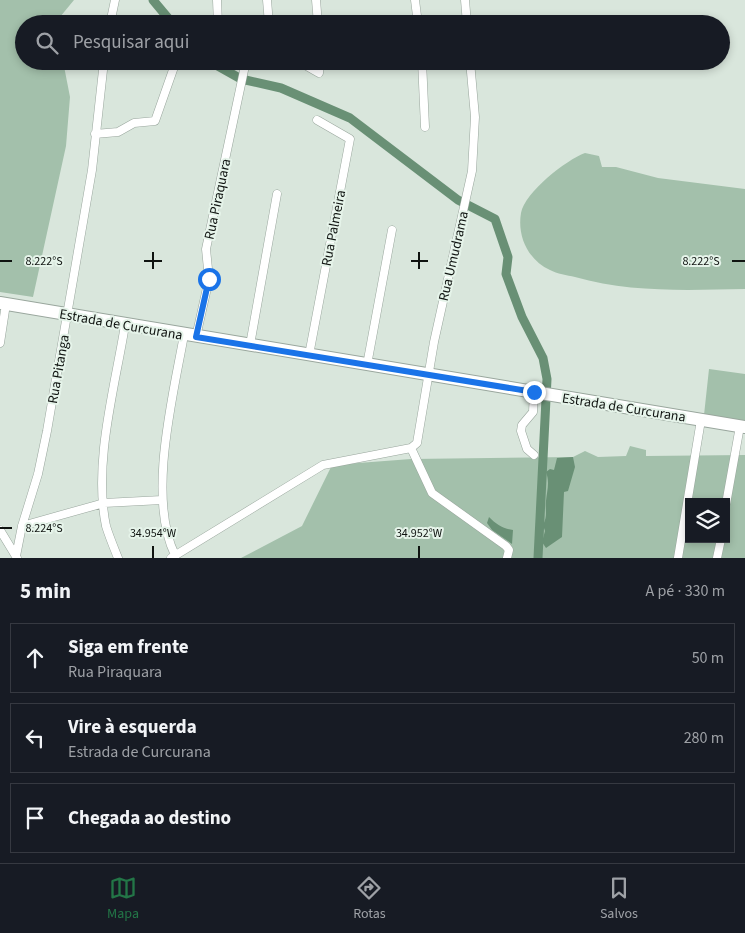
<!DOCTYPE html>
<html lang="pt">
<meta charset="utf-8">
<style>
body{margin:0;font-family:"Source Sans 3",sans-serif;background:#20242c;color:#f1f3f6}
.controls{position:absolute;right:15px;bottom:15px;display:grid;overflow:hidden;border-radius:0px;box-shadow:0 2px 8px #0003}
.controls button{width:45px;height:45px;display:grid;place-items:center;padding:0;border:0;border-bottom:1px solid #363941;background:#171b24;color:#f1f3f6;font:25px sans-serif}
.stop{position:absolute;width:15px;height:15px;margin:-11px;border:4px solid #1a73e8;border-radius:50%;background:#fff}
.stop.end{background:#1a73e8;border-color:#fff;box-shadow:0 1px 5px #0008}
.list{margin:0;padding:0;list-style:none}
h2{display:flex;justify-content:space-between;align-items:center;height:65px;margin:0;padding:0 20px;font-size:21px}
h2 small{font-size:16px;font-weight:400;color:#9ea1a6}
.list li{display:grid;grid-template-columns:32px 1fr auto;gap:15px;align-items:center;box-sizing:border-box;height:70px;margin:0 10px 10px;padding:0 10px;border:1px solid #363941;border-radius:0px}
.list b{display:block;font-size:19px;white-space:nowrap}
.list p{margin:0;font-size:16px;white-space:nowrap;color:#9ea1a6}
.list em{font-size:16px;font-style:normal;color:#9ea1a6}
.icon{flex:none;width:28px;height:28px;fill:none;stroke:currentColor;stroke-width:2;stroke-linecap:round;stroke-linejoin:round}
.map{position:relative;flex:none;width:745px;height:558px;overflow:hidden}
.search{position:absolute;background:#171b24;box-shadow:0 2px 8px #0003;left:15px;right:15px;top:15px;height:55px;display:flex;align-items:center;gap:12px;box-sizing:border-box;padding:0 18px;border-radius:28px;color:#9ea1a6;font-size:19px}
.sheet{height:305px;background:#171b24}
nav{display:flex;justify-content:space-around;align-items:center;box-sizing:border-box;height:70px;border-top:1px solid #363941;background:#171b24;font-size:14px;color:#9ea1a6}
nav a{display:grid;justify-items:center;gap:2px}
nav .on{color:#237647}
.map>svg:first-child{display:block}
.green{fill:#a3c0ab;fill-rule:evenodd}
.water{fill:#699075}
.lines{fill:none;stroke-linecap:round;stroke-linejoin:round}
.canal{stroke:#699075;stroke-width:9}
.minor-casing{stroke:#99a69d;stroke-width:9}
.primary-casing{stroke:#99a69d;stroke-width:14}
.minor{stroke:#fff;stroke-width:8}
.primary{stroke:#fff;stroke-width:12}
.route{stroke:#1a73e8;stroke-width:6}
.ticks{fill:none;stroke:#0f1310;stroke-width:2}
.labels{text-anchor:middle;stroke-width:4;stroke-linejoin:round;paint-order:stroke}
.street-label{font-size:14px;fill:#0f1310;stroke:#e6f4ea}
.ticks-label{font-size:12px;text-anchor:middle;fill:#0f1310;stroke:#e6f4ea;stroke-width:4;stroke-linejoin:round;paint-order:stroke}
</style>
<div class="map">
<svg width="745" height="558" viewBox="0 0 745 558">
<rect width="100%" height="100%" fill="#d9e6dc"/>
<path class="green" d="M0 0H74L60 17V24H24V61H63L70 97 66 146 33 297 0 292Z
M585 153 599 156 602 167H616L658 178 745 189V289C688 290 630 293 575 277 567 275 557 274 550 270 528 260 517 236 521 213 525 192 566 160 585 153Z
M709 369 745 374V422L704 415Z
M630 446 646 450V456L745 455V558H241L302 526 332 465 411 459 573 457 585 451 598 457 626 456ZM689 502H726V539H689Z"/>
<path class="water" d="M573 457 575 467 568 491 564 492 562 537 546 548 542 542 545 531 543 525C548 515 545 511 546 501 547 490 550 483 546 472L550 469 554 470 557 458Z
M489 517C496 524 503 529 513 530L512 544 492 530 487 523Z"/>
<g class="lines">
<path class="canal" d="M153 0 173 24
M209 61 241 79 281 88 350 118 458 200 495 219 508 257 506 274 522 317 543 358 547 379 538 558"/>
<defs>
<path id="minor" d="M217 0 218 24
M267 0 269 24
M316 0 318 24
M415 0 418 24
M465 0 467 24
M110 24 115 0
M298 61 319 73 320 61
M422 61 425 127
M95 134 118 132 134 123 155 121 174 67
M196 337 209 279 206 249 246 61
M0 343 6 304
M250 345 277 194
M309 355 350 139 317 120
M367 365 392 230
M534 392 533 412 522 425 521 431 527 449 534 455
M411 448 417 443 434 342 472 171 475 117 470 61
M411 448 432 493 506 546 509 550 507 558
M726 504 740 426
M22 526 104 503 162 500
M0 530 17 558
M175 555C147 498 173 396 184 335
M16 556 22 526 38 474 47 431 92 170 104 61
M118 558C114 548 109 536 106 526 93 463 115 387 125 325
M171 558 323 465 411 448
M678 558 701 420
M717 558 721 539"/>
<path id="primary" d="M0 303 745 427"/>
</defs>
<use href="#minor" class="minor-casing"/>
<use href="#primary" class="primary-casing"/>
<use href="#minor" class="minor"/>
<use href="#primary" class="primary"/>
</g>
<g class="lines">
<path class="route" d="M209 279 196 337 534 392"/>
</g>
<path class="ticks" d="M153 252V269M419 252V269M0 261H12M144 261H162M411 261H428M732 261H745M0 528H12M153 546V558M419 546V558"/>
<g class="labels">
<g class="street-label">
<text transform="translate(217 199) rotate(-78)" y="5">Rua Piraquara</text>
<text transform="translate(333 228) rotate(-79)" y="5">Rua Palmeira</text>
<text transform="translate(453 256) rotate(-77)" y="5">Rua Umudrama</text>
<text transform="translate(121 324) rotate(10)" y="5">Estrada de Curcurana</text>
<text transform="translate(58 369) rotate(-80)" y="5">Rua Pitanga</text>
<text transform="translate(624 407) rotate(9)" y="5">Estrada de Curcurana</text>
</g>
</g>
<g class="ticks-label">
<text x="44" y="265">8.222°S</text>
<text x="701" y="265">8.222°S</text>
<text x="44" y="532">8.224°S</text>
<text x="153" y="537">34.954°W</text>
<text x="419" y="537">34.952°W</text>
</g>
</svg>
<div class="controls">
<button><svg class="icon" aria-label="layers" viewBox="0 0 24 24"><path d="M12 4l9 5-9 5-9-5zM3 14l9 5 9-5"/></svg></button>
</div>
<div class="stop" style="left:209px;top:279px"></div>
<div class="stop end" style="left:534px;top:392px"></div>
<div class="search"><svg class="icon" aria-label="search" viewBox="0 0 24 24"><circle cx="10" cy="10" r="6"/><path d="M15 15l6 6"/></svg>Pesquisar aqui</div>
</div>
<section class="sheet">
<h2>5 min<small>A pé · 330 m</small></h2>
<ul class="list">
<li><svg class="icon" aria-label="ahead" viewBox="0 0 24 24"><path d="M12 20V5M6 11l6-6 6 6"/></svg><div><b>Siga em frente</b><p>Rua Piraquara</p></div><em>50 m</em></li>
<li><svg class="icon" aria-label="left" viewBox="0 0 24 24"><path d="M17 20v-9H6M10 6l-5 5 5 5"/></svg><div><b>Vire à esquerda</b><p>Estrada de Curcurana</p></div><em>280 m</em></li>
<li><svg class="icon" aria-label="arrive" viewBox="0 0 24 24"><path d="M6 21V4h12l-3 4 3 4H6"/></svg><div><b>Chegada ao destino</b></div></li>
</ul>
</section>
<nav>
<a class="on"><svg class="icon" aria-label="map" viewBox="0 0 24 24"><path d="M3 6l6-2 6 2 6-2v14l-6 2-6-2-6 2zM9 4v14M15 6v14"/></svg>Mapa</a>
<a><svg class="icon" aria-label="directions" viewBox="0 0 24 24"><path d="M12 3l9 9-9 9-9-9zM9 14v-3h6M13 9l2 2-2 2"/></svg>Rotas</a>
<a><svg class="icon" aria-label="saved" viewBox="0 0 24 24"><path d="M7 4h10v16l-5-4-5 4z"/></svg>Salvos</a>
</nav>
